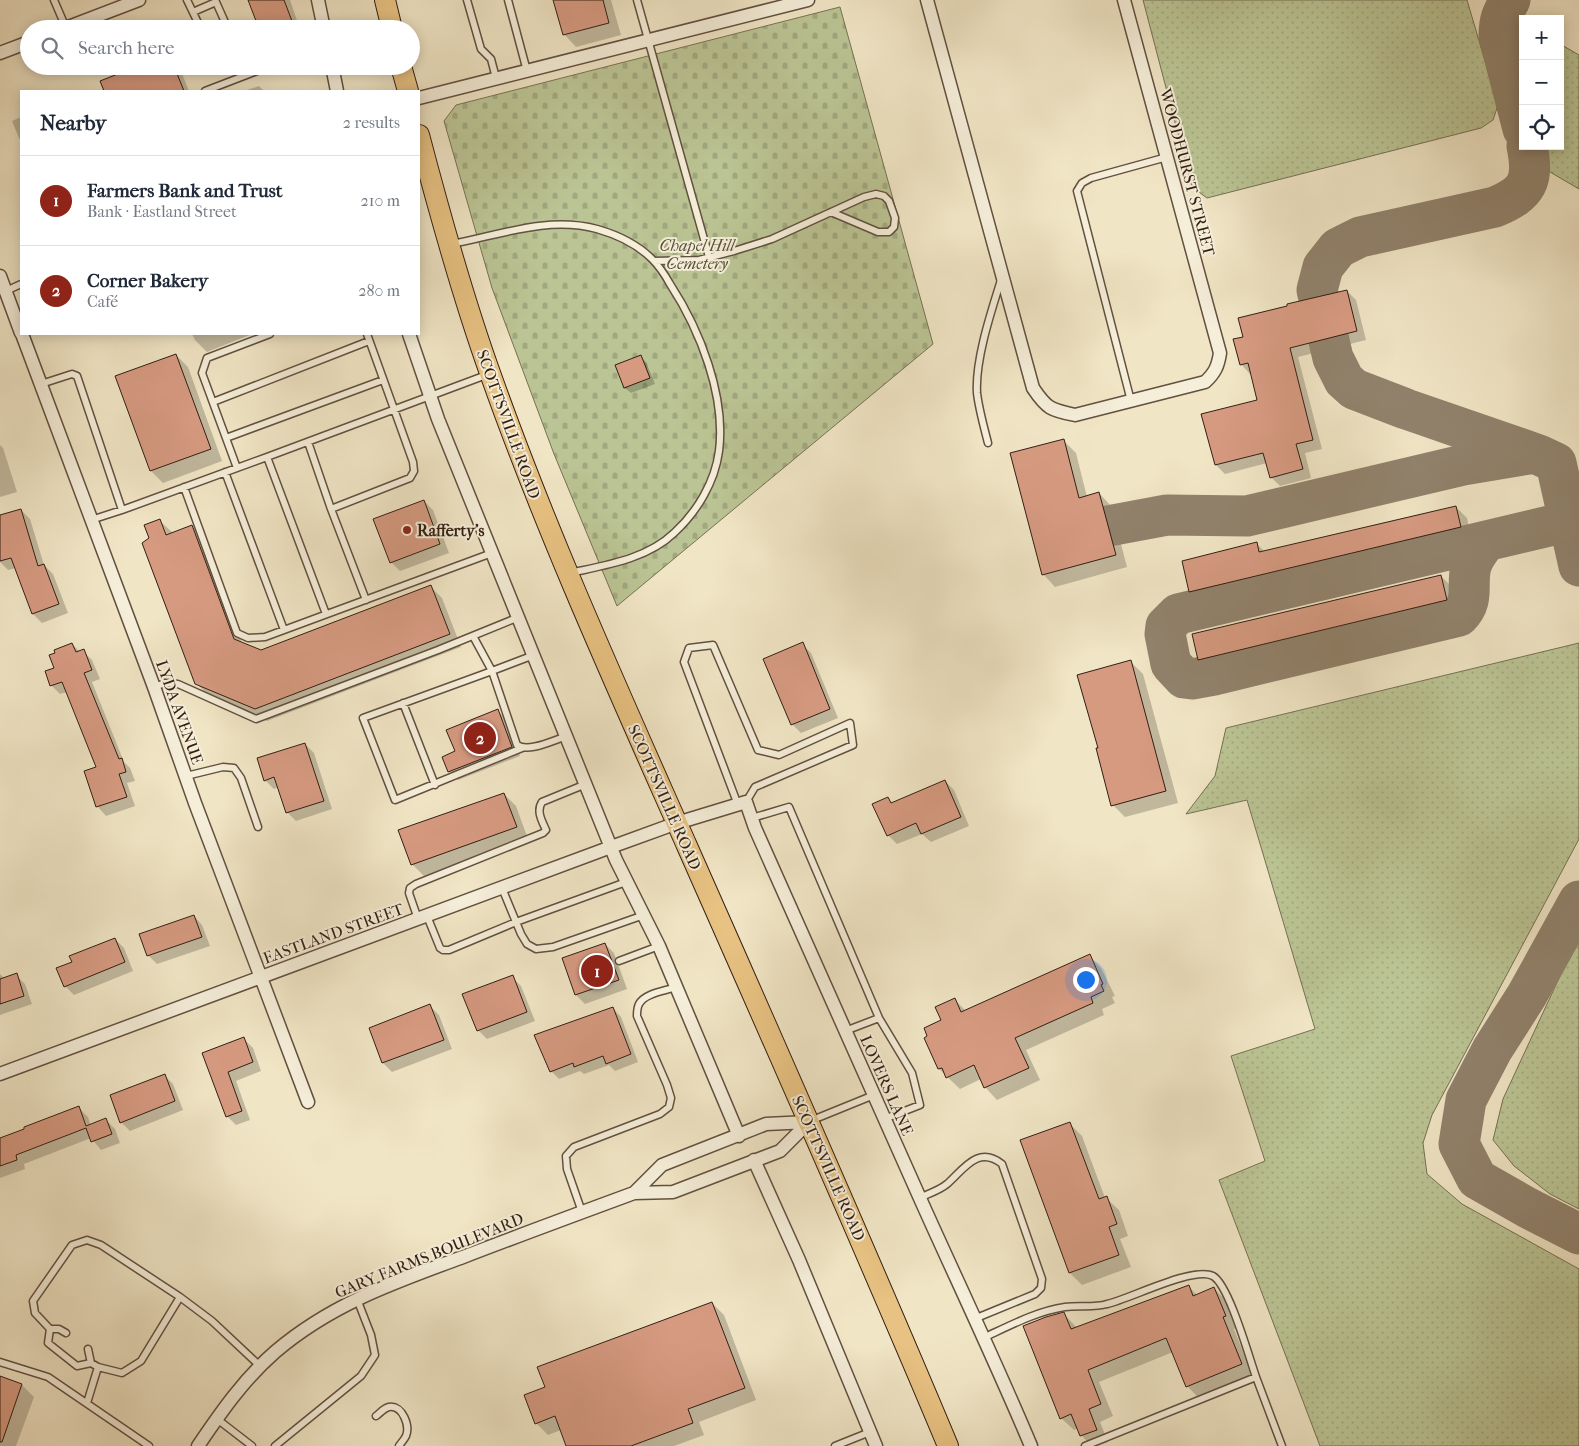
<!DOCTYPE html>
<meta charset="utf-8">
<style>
body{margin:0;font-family:"IM FELL French Canon",serif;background:#f2f2f3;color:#1f2937}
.controls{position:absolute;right:15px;top:15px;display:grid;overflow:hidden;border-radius:0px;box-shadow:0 2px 12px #0003}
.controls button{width:45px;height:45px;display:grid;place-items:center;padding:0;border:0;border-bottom:1px solid #e0e1e3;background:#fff;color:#1f2937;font:25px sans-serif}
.you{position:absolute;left:1085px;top:979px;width:18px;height:18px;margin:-12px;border:4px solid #fff;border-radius:50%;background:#1a73e8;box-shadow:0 0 0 8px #1a73e833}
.badge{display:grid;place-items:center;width:32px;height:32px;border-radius:50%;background:#8f2418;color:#fff;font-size:16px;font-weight:700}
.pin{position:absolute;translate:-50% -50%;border:2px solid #fff;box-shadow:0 1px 5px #0006}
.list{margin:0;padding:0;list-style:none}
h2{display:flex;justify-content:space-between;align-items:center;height:65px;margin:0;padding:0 20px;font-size:21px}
h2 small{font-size:16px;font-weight:400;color:#747a83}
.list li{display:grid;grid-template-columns:32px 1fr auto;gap:15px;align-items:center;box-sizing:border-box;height:90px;padding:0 20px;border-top:1px solid #e0e1e3}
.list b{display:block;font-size:19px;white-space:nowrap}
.list p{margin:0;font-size:16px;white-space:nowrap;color:#747a83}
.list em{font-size:16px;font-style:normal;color:#747a83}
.icon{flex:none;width:28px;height:28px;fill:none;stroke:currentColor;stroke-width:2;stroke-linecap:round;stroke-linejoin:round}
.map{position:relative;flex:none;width:1579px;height:1446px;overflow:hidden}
.search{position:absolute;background:#fff;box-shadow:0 2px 12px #0003;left:20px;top:20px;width:400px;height:55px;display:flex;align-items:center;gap:12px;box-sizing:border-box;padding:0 18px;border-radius:28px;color:#747a83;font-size:19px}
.panel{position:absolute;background:#fff;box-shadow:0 2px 12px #0003;left:20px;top:90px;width:400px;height:245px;border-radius:0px}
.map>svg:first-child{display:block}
.grass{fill:url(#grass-dots);stroke:#767154}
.cemetery{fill:url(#cemetery-stones);stroke:#767154}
.shadow{fill:#0003}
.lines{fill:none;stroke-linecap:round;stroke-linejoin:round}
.taxiway{stroke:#91826c;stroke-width:41}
.building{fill:#d69a81;stroke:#321e13}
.service-casing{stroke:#625040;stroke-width:9}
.minor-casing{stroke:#625040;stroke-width:15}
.primary-casing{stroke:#321e13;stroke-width:22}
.service{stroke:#f5eed9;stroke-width:6}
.minor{stroke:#f5eed9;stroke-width:12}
.primary{stroke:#e8c282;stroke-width:20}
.poi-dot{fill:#8f2418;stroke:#f5eed9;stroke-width:2}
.labels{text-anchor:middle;stroke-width:4;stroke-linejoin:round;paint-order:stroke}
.street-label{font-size:16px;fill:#321e13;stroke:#f5eed9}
.park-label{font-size:16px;font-style:italic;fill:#5b503a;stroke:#f5eed9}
.poi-label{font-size:16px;font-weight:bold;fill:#321e13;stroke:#f5eed9;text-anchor:start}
</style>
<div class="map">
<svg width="1579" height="1446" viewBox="0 0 1579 1446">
<defs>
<pattern id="grass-dots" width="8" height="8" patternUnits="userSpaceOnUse" patternTransform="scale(1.25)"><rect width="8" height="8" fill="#bbc494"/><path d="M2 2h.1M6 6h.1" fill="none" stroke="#a1a87f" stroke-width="1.8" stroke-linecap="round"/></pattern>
<pattern id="cemetery-stones" width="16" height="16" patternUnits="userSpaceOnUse" patternTransform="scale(1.25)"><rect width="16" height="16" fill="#bbc494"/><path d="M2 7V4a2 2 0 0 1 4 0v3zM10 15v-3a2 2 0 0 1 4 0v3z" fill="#a1a87f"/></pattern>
</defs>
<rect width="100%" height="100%" fill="#f0e5c5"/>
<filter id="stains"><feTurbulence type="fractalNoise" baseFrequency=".004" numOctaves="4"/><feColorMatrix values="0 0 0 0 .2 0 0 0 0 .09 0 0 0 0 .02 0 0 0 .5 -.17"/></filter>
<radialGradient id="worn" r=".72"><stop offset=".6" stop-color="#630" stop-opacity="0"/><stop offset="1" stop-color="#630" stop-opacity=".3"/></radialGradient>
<path class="grass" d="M1143 0H1467L1498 105 1493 120 1481 128 1207 198 1192 187Z
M1560 44 1579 55V189L1545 169 1541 146H1560Z
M1579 643V839L1432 1115 1423 1143 1427 1174 1462 1204 1579 1269V1446H1320L1219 1180 1265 1161 1231 1056 1315 1029 1247 800 1186 814 1215 776 1226 728Z
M1579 935V1209L1550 1194 1514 1166 1493 1140 1503 1099Z"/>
<path class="cemetery" d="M840 7 933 344 617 606 554 454 492 288 444 121 456 105Z"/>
<path class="shadow" d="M249 0H290L300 29H262L257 20Z
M554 0H611L621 35 576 47 564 34Z
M141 66H179L189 91H105L101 81Z
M259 86 264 91H244Z
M21 117V141L19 138 12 121Z
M1347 291 1356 300 1366 340 1298 357 1322 449 1305 453 1311 478 1280 486 1271 477 1267 463 1225 474 1216 465 1259 400 1252 373 1250 374 1241 364 1245 337Z
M192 334H252L207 352 195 340Z
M176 355 188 367 222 461 163 483 151 471 116 377Z
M640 356 646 362 655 384 631 393 625 388 616 366Z
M1064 441 1076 453 1087 497 1099 493 1111 506 1127 567 1055 587 1043 574Z
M0 445 3 448 17 492 0 497Z
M424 501 433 510 449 553 400 571 391 562Z
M1456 507 1467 518 1471 538 1201 602 1190 591 1257 544 1265 552Z
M21 510 30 519 44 565 53 574 68 613 42 623 33 614 16 568 8 570 0 562V516Z
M160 521 173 533 192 526 204 539 242 644 261 651 430 586 442 598 461 647 267 721 209 696 196 683 150 539Z
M1441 576 1453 588 1459 612 1211 671 1199 659Z
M72 644 80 652 83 651 92 660 100 679 92 682 124 762 130 768 135 781 127 783 135 806 106 816 98 807 86 772 98 768 67 692 60 694 51 685 55 669Z
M802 644 811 653 838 718 801 733 792 724Z
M1131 662 1143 674 1178 803 1125 817 1113 805Z
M498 711 507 720 520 756 458 780 449 771Z
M305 744 314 753 332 809 296 821 287 812 279 787 274 789 265 780Z
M945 781 954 790 969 826 931 842 922 834 897 844 888 835V798L893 804Z
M504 794 516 806 528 839 424 876 412 864Z
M194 916 202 925 210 946 157 964 148 955Z
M115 939 124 948 133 971 74 995 65 986Z
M605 944 614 953 627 989 585 1004 576 995 564 958Z
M1089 956 1101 968 1115 996 1112 997 1115 1003 1102 1009 1104 1015 1026 1050 1040 1080 997 1100 985 1087 981 1079 960 1089 939 1069 943 1021 955 1000 966 1011Z
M0 974 4 978 16 975 25 984 32 1004 0 1015Z
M512 977 521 986 535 1021 487 1039 478 1030Z
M430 1006 439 1015 452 1049 392 1072 383 1063 371 1029Z
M613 1008 621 1017 638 1062 615 1071 609 1065 584 1074 580 1071 559 1079 551 1071Z
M244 1039 253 1048 261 1071 236 1081 250 1120 236 1125 227 1116 204 1054Z
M164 1075 173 1084 183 1110 130 1131 121 1122Z
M79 1108 88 1117 91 1126 106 1120 115 1129 120 1143 101 1150 91 1138 24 1164 25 1169 0 1178V1139Z
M1070 1124 1082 1136 1105 1198H1106L1119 1210 1128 1236 1120 1239 1131 1267 1082 1285 1070 1273 1022 1141Z
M1188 1286 1197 1295 1214 1288 1226 1301 1237 1328 1234 1329 1253 1377 1199 1398 1187 1386 1173 1352 1099 1382 1113 1416 1100 1422 1108 1442 1097 1446H1092L1081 1435 1078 1428 1074 1430 1061 1418 1064 1314 1077 1328Z
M712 1303 724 1315 756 1400 699 1422 704 1435 674 1446H567L561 1430 548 1435 536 1423 546 1388Z
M0 1377 22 1385 34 1397 16 1446H0Z"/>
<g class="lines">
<path class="taxiway" d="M1510 0C1502 14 1499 20 1499 36L1523 129
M1527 146C1534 181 1528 193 1495 207L1360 237 1338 248 1323 267 1317 290 1333 358 1344 380 1354 389 1406 409 1539 455 1556 463 1579 566
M1108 526 1167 515 1247 516 1463 465 1529 454
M1486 541C1480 549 1474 556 1471 566 1466 586 1475 600 1459 616L1214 675 1192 679 1184 678 1171 664 1165 634 1166 626 1178 614 1579 519
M1579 901 1527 995 1492 1050 1466 1100 1459 1144 1477 1179 1528 1208 1579 1234"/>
</g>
<path class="building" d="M248 0H284L295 29H261L258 20 256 21Z
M553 0H603L609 23 563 35Z
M138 66H174L184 91H104L100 81Z
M1347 290 1357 331 1290 348 1313 440 1296 444 1303 469 1270 478 1263 453 1215 465 1201 414 1257 400 1248 363 1240 365 1233 339 1243 337 1238 318 1287 306V304Z
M176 354 211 449 150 471 115 376Z
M641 355 650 378 624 388 615 365Z
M1064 439 1079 498 1099 492 1116 555 1042 575 1010 453Z
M424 500 440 544 390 563 373 519Z
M1456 506 1461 527 1189 592 1182 561 1257 542 1259 552Z
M21 509 38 566 44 564 59 604 32 614 11 558 0 561V515Z
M160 519 166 535 192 525 234 639 261 650 431 585 450 634 255 709 195 684 142 543 149 538 144 525Z
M1441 575 1447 600 1198 660 1192 634Z
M803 642 830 709 791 725 763 659Z
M72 643 76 652 84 649 92 670 84 673 119 759 122 758 126 772 119 774 127 797 96 807 84 771 96 767 62 682 50 686 45 671 54 668 49 655 55 653 54 650Z
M1131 660 1166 791 1111 806 1096 748H1098L1077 675Z
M498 709 512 747 448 772 442 757 455 751 446 730Z
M305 743 324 801 286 813 274 777 264 781 257 758Z
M945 780 961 817 921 834 916 823 887 836 872 804 888 797 891 803Z
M504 793 517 827 411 865 398 830Z
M194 915 202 937 147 956 139 934Z
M115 938 125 962 64 987 56 968 72 962 69 956Z
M605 943 619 980 575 995 562 958Z
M1090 954 1103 984 1101 985 1104 991 1091 997 1093 1003 1015 1038 1029 1068 984 1088 974 1065 946 1078 942 1068 938 1069 924 1038 927 1036 924 1028 941 1020 935 1007 955 998 961 1012Z
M17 973 24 996 0 1004V979Z
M513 975 527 1012 477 1031 462 994Z
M430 1004 444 1040 382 1063 369 1028Z
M613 1007 631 1054 606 1064 603 1056 574 1067 573 1063 550 1072 534 1035Z
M244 1037 253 1062 228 1072 242 1111 226 1117 202 1053Z
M165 1074 175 1101 120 1123 110 1095Z
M79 1106 86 1126 106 1118 112 1134 91 1142 86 1128 16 1155 17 1160 0 1166V1138L24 1129V1127Z
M1070 1122 1099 1199 1107 1196 1117 1224 1109 1227 1119 1255 1069 1273 1020 1140Z
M1189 1285 1193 1296 1214 1287 1226 1316 1223 1317 1242 1364 1186 1387 1166 1338 1088 1370 1101 1404 1089 1409 1097 1430 1080 1436 1071 1414 1060 1419 1023 1326 1046 1317 1064 1312 1071 1329Z
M712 1302 745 1388 688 1409 693 1423 631 1446H566L555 1416 535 1424 524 1395 545 1387 537 1367Z
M0 1376 22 1384 2 1442H0Z"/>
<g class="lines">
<defs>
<path id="service" d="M54 0 66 28
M187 0 201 29
M467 0 481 49 491 59 496 78
M508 0 527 71
M637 0 709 257
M193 12 216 2 228 29
M221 66 222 69 230 66
M205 91 270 66
M452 244C500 235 547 216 597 229 618 235 637 244 652 259 660 267 665 275 670 284 700 330 726 396 719 451 715 482 697 512 674 533 647 559 606 565 570 573
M654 261 699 260 734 251 772 239 864 197 876 194 884 196 889 201 895 218 894 227 889 232H878L831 212
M6 291 21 284
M41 384 72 374 77 376 122 510
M1131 401 1077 191 1082 183 1091 178 1167 157
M213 402 369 341
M226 438 383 380
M308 442 331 509
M988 443C984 427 979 410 977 393 975 360 991 312 1001 280
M267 457 326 614
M237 468 202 373 207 358 270 334
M225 472 284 630
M184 487 237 633 248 638 265 637 492 553
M91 520 122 510 267 457 489 374
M366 600 331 509 410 478 414 471 413 462 367 334
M473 636 492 671 363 718 395 800 522 748
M534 655 492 671 517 745C528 753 554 740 567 736
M154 687 165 683 178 684 256 719 438 650 519 617
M403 703 435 785
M186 776 223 767 234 768 241 778 258 827
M738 805 684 662 689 648 713 645 758 750 779 755 850 723 853 745 755 787 746 802
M752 818 789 807 879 1018 912 1073 920 1105 884 1119
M502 888 521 934 527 944 536 949 553 947 644 915
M427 916 440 948 443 950H449L516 922 626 882
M418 919 409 893 410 888 416 884 543 833 546 830C542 821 536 811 542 802L586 784
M619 961 659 946
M845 1031 879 1018
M810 1121 874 1095
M919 1198C928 1194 940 1190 947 1184 964 1169 978 1145 1002 1164L1042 1279 1041 1288 1035 1294 974 1319
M582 1212 567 1169 566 1156 574 1147 660 1114 669 1107 671 1098 667 1085 637 1016C637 1013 637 1008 639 1004 645 993 665 991 676 987
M50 1329H59L66 1333
M983 1338C1009 1326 1037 1311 1065 1307 1079 1305 1094 1308 1107 1304 1130 1299 1193 1266 1213 1276 1229 1285 1249 1357 1256 1377
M88 1349 91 1363
M0 1362 48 1377 149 1446
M98 1367 122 1373 141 1361 180 1297
M87 1403 98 1367 91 1363 77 1366 48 1343 50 1329 35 1313 33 1301 72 1245 87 1240 101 1245 180 1297 212 1321 260 1366
M376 1416C380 1413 384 1408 389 1407 403 1405 410 1426 406 1436 404 1440 401 1443 399 1446
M217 1419 252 1446
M275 1446 361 1376 375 1355 371 1335 357 1299
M835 1446 870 1432
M1085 1446 1256 1377 1282 1446"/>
<path id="minor" d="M318 0 324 29
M927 0 1033 388C1047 409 1051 410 1075 415L1205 382C1215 373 1218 366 1220 353L1124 0
M63 29 139 0
M0 53 29 42
M332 66 337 91
M419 98 808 0
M0 276 21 333
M22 334 154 687 195 803 308 1102
M409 334 438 419 616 860 659 946 739 1136
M0 1074 611 847 677 823 746 802 755 828C811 954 866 1080 923 1205 959 1285 997 1365 1031 1446
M754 1160 799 1260 876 1446
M634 1193 662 1165 766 1124 809 1122
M198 1446C221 1412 244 1379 275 1352 331 1304 395 1282 463 1257 520 1235 577 1214 634 1193L673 1192 780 1151 809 1122"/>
<path id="primary" d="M385 0 392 29
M401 66 408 91
M419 135C440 215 462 295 490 373 547 534 618 690 687 846 775 1045 864 1245 948 1446"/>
</defs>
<use href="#service" class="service-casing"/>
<use href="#minor" class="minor-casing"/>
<use href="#primary" class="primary-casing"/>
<use href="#service" class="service"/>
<use href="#minor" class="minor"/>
<use href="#primary" class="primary"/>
</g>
<circle class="poi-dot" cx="407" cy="530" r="5"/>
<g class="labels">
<g class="street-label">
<text transform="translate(1188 172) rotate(75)" y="6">WOODHURST STREET</text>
<text transform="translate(509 424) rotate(70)" y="6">SCOTTSVILLE ROAD</text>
<text transform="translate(180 712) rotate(70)" y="6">LYDA AVENUE</text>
<text transform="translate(665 797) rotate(66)" y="6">SCOTTSVILLE ROAD</text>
<text transform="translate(333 933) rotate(-20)" y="6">EASTLAND STREET</text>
<text transform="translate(887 1085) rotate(66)" y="6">LOVERS LANE</text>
<text transform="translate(829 1168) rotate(66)" y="6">SCOTTSVILLE ROAD</text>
<text transform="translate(429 1255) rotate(-22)" y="6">GARY FARMS BOULEVARD</text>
</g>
<g class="park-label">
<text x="697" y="251">Chapel Hill<tspan x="697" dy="18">Cemetery</tspan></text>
</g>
<g class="poi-label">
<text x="417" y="536">Rafferty’s</text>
</g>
</g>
<rect width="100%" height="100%" filter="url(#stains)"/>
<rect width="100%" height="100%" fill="url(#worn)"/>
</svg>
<div class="controls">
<button>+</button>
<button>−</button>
<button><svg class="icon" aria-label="locate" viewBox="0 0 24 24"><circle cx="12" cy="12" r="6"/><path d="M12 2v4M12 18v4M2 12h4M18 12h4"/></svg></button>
</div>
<div class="you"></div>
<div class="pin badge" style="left:597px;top:971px">1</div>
<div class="pin badge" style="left:480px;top:738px">2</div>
<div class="search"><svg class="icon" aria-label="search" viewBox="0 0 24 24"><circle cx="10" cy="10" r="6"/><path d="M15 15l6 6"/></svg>Search here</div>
<section class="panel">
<h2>Nearby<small>2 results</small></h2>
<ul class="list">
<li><span class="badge">1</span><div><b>Farmers Bank and Trust</b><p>Bank · Eastland Street</p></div><em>210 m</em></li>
<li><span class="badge">2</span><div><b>Corner Bakery</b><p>Café</p></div><em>280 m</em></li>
</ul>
</section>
</div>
